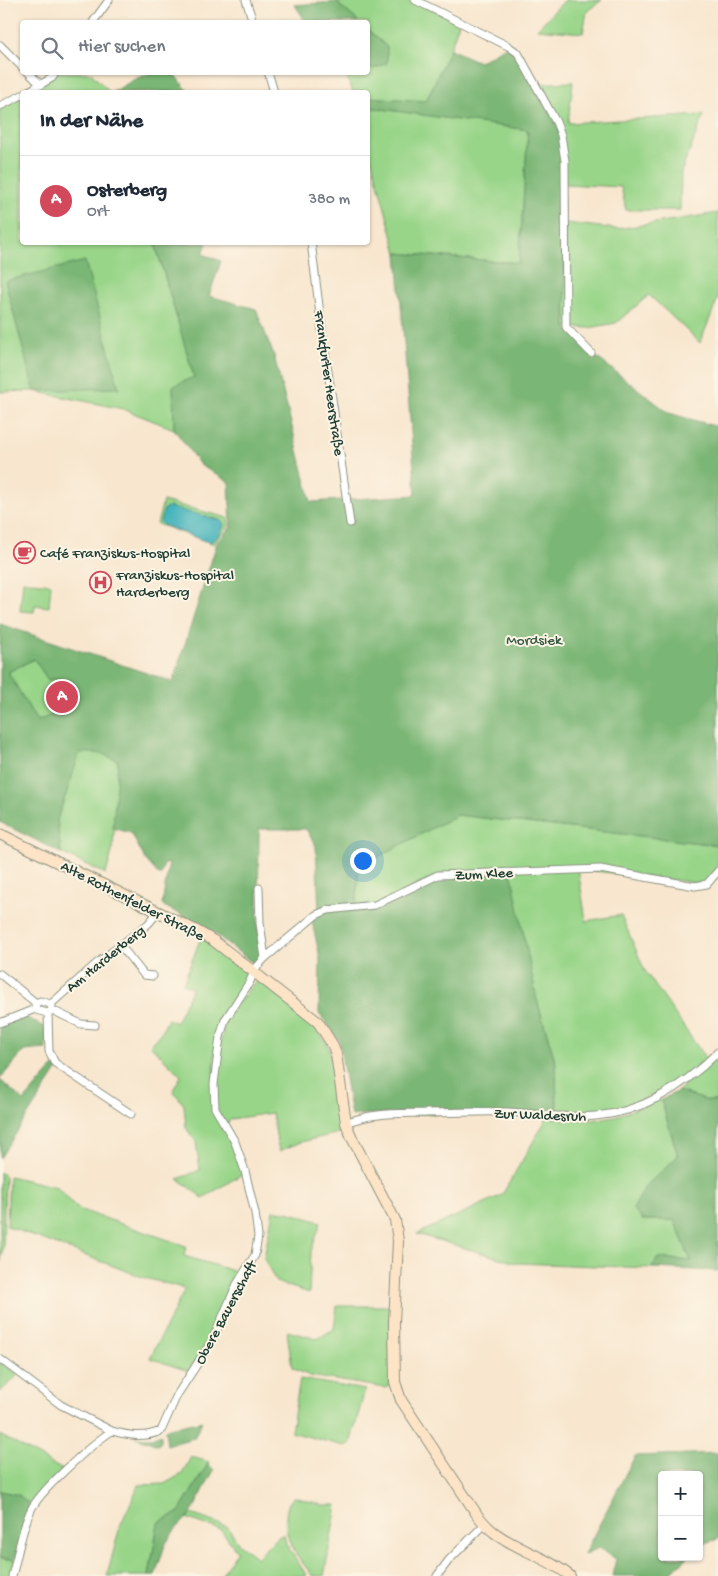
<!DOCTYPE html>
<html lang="de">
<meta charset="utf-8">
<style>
body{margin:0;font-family:"Gochi Hand",sans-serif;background:#f2f2f3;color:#1f2937}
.controls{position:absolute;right:15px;bottom:15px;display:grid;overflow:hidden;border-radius:5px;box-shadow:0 1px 4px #0004}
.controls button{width:45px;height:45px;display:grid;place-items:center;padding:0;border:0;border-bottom:1px solid #e0e1e3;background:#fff;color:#1f2937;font:25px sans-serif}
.you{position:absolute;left:362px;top:860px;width:18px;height:18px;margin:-12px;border:4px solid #fff;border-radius:50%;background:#1a73e8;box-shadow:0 0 0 8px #1a73e833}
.badge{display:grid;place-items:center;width:32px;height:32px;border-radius:50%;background:#d1495b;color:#fff;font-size:16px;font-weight:700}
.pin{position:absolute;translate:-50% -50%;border:2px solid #fff;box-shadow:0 1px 5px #0006}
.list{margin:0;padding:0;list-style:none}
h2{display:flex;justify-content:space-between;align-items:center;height:65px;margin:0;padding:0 20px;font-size:21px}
h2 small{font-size:16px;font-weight:400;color:#747a83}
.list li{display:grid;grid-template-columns:32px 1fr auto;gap:15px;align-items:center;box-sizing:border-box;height:90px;padding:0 20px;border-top:1px solid #e0e1e3}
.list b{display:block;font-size:19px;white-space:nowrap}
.list p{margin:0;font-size:16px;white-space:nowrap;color:#747a83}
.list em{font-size:16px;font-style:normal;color:#747a83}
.icon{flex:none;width:28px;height:28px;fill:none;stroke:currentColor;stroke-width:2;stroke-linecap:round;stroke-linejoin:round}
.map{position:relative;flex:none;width:718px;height:1576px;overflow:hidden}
.search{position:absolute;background:#fff;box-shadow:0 1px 4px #0004;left:20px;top:20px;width:350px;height:55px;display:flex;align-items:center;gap:12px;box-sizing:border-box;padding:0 18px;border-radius:5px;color:#747a83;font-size:19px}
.panel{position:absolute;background:#fff;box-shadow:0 1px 4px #0004;left:20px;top:90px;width:350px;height:155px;border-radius:5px}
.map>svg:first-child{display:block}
.green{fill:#99d589;stroke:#5c895e}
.forest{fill:#7ab675;stroke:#4c7a54;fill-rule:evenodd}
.water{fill:#44b4bc;stroke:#327878}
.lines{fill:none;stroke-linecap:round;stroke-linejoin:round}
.street-casing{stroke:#8c9281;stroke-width:9}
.secondary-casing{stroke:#8c9281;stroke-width:12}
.street{stroke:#fff;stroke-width:7}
.secondary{stroke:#fee4c6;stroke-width:10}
.labels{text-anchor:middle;stroke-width:4;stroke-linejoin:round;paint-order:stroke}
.street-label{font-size:15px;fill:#1f3d34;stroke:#fcf5e5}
.poi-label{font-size:15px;fill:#1f3d34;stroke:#fcf5e5;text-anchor:start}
.park-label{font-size:15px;fill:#375b45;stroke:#fcf5e5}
</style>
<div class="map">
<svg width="718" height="1576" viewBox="0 0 718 1576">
<rect width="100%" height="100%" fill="#fcf5e5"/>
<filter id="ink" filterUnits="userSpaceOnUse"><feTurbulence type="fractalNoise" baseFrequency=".02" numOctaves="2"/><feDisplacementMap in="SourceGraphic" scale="10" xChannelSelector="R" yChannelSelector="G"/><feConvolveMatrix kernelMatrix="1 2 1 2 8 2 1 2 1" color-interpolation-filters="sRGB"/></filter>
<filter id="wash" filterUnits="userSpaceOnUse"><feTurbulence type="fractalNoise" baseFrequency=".0096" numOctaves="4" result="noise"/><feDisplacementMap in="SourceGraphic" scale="20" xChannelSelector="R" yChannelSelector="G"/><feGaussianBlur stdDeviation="1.12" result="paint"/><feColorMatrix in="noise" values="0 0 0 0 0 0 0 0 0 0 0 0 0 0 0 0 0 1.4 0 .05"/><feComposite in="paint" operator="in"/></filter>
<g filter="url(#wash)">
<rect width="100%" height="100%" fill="#f8e6ce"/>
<path class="green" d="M363 0H415L459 23 450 49 426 101 368 97V92H353L345 73 368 72V65L373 68 387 47 368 30V22H359L336 2Z
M565 0H602L587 11 583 33 537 29Z
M56 72 91 73 110 92H27Z
M573 82 568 123 704 115 681 172 680 210H626L621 187 565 184 535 84Z
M22 95V242L155 243 194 377 174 386V429L123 409 34 391 0 392V106Z
M368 107 528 130 519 263 397 253 368 146Z
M718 213V298L700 343 649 295 616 323 589 328 566 327 565 223 617 229Z
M163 501 228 518 229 526 214 544 157 524Z
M23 581 51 584 49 607 35 605 34 612 20 611Z
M34 659 48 680 57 678 71 707 37 722 8 672Z
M80 752 101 753 118 761 113 848 106 874 61 853 57 820Z
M457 815 718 845V871L707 884 578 869 586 921 621 915 645 971 706 1059 718 1052V1101H708L678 1091 705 1065C671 1086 637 1108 596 1113 583 1115 569 1113 557 1113L556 1064 537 1000 375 905 356 907 359 867Z
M201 937 245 970 247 978 221 1016 215 1043 214 1077 225 1020 257 979C281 998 320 1021 330 1052 336 1068 334 1085 336 1102 338 1112 341 1122 343 1132L301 1142 279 1151 272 1113 231 1119 226 1126 244 1173 203 1198 178 1179 200 1170 196 1142 186 1128 184 1105 173 1090 181 1076 150 1045 162 1031 168 1019 176 1023 192 988 183 984Z
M661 1100 678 1156 645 1187 643 1220H674L692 1261 658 1258 652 1268 516 1263 417 1234 502 1195 547 1118 593 1120 615 1116Z
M0 1172 5 1176V1179L3 1248 0 1267Z
M9 1176 57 1187 78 1209 186 1246 184 1256 240 1273 209 1343 188 1371 150 1358 184 1291 187 1289 145 1278 7 1226Z
M273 1211 287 1212 321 1222 311 1251 309 1293 276 1282 264 1258Z
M337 1306H391V1378L390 1385 386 1388 310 1376 292 1368 287 1331 317 1339 334 1329Z
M0 1362 18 1375 0 1392Z
M300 1379 365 1390 350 1444 344 1446 291 1432Z
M0 1435 63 1470 29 1504 19 1495 0 1491Z
M191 1457 209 1462 179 1512 158 1523 149 1576H107L120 1526 139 1485 164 1484 182 1474Z
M294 1497 323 1505H337L324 1576H313C305 1566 295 1554 290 1543 285 1531 283 1505 294 1497Z
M191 1514 228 1527 238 1543 257 1558 276 1538 284 1534 286 1544 307 1576H221L237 1551 221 1530 186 1518Z
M0 1558 15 1560 10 1576H0Z"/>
<path class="forest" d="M336 2 359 22H306L295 5Z
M368 30 387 47V63L373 69 368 65Z
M508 46 518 53 561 135 566 327 591 353 669 413 718 427V845L457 815 359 867 356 906 375 905 438 875 511 871 537 1000 556 1064 557 1113 368 1114 351 1116 339 1040 319 1013 320 958 312 921 319 911 316 846 306 829H259L258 927 262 957 254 964 209 929 162 905 169 863 164 864 160 876 145 859 131 833 113 828 118 761 101 753H80L57 820 61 853 0 822V624L173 682 217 543 231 527 229 482 200 465 174 429 173 386 194 377 155 243H207L203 254 221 261 209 296 256 309 274 356 311 502 416 495 397 253 519 263 528 130 368 107V97L426 101 450 49 479 62ZM34 659 48 680 57 678 71 707 37 721 8 672Z
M154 72 173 73 189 92H113L135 79Z
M85 261 119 388 34 391 5 281Z
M24 1016 46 1028V1049L24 1051 0 1079V1025Z
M54 1066 58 1069 0 1158V1080L24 1101Z
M678 1091 708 1101H718V1271L652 1268 658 1258 691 1261 674 1220H642L633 1209 645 1187 678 1156 661 1100Z
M202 1421 194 1438 167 1445 165 1430 170 1428Z
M161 1434V1442L158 1445 135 1437 151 1438Z
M718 1453V1539L704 1543 699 1548V1475H662V1557H688L667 1576H612L616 1559 599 1548 584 1554 635 1456Z
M208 1464 214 1470 191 1514 174 1531 165 1545 155 1576H149L158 1523 179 1512Z
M0 1491 19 1495 29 1504 15 1560 0 1558Z"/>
<path class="water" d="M169 507 220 520 224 524C223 532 216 541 208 542L163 525 160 522 164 509Z"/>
</g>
<g filter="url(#ink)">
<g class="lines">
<defs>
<path id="street" d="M246 0 253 22
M415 0 508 46 518 53 556 122 561 135 565 161 566 327 591 353
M93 22 109 0
M0 45 22 67
M28 72 41 85
M268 72 274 92
M27 92 52 78 56 72
M0 106 22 95
M311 242 322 330 350 523
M259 888 260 923 265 958
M120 945 144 975 153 976
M0 974 36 1003
M40 1001 51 1004 52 1006 51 1011 47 1013 36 1010 35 1004Z
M51 1004 96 964 148 924 154 917 157 911
M52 1010 81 1024 95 1025
M48 1013 49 1051 55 1063 131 1114
M0 1023 35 1009
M346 1123C371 1112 401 1114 428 1113 455 1113 482 1111 508 1112 537 1114 567 1119 596 1116 643 1112 685 1085 718 1052
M0 1359 61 1405 112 1431
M12 1576C18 1555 21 1532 30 1512 37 1493 94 1442 112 1431 130 1436 144 1438 161 1431L177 1395 212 1341 237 1284 255 1255 258 1236 255 1213 245 1171 235 1142 215 1108 214 1084 220 1037 225 1020 249 983 256 968 265 958 316 915 328 910 375 905 438 875 600 869 695 886 707 884 718 871
M437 1576 449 1560 485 1524"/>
<path id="secondary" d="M0 834 197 931 214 941 318 1022 332 1044 336 1054 346 1123 352 1138 395 1220 398 1241 394 1323 395 1382 401 1400 478 1516C483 1522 488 1528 495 1533 518 1550 547 1557 570 1576"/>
</defs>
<use href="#street" class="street-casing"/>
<use href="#secondary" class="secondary-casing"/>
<use href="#street" class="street"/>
<use href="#secondary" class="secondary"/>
</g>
</g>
<defs>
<symbol id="cafe-ring" viewBox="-11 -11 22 22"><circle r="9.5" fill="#fcf5e5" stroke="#d1495b" stroke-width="1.5"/><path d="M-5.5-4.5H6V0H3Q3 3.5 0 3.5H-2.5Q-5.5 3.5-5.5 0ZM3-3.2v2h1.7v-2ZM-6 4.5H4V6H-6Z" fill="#d1495b"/></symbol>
<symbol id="hospital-ring" viewBox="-11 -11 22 22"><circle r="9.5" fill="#fcf5e5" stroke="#d1495b" stroke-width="1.5"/><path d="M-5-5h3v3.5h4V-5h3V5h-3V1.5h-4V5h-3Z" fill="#d1495b"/></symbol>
</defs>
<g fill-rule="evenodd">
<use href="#cafe-ring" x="12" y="540" width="25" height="25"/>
<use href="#hospital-ring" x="88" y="570" width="25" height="25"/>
</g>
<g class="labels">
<g class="street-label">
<text transform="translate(330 383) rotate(82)" y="5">Frankfurter Heerstraße</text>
<text transform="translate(484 873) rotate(-3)" y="5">Zum Klee</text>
<text transform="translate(133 900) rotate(27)" y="5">Alte Rothenfelder Straße</text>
<text transform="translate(105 958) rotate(-39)" y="5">Am Harderberg</text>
<text transform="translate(540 1114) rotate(2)" y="5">Zur Waldesruh</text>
<text transform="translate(225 1312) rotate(-62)" y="5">Obere Bauerschaft</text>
</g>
<g class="poi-label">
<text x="40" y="557">Café Franziskus-Hospital</text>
<text x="116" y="579">Franziskus-Hospital<tspan x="116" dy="17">Harderberg</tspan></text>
</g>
<g class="park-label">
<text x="534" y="644">Mordsiek</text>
</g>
</g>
</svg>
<div class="controls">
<button>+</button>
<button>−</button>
</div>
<div class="you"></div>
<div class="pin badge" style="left:62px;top:697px">A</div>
<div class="search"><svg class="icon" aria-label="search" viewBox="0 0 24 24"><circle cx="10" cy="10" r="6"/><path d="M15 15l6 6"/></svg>Hier suchen</div>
<section class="panel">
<h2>In der Nähe<small></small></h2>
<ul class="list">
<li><span class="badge">A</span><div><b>Osterberg</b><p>Ort</p></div><em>380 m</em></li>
</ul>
</section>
</div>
